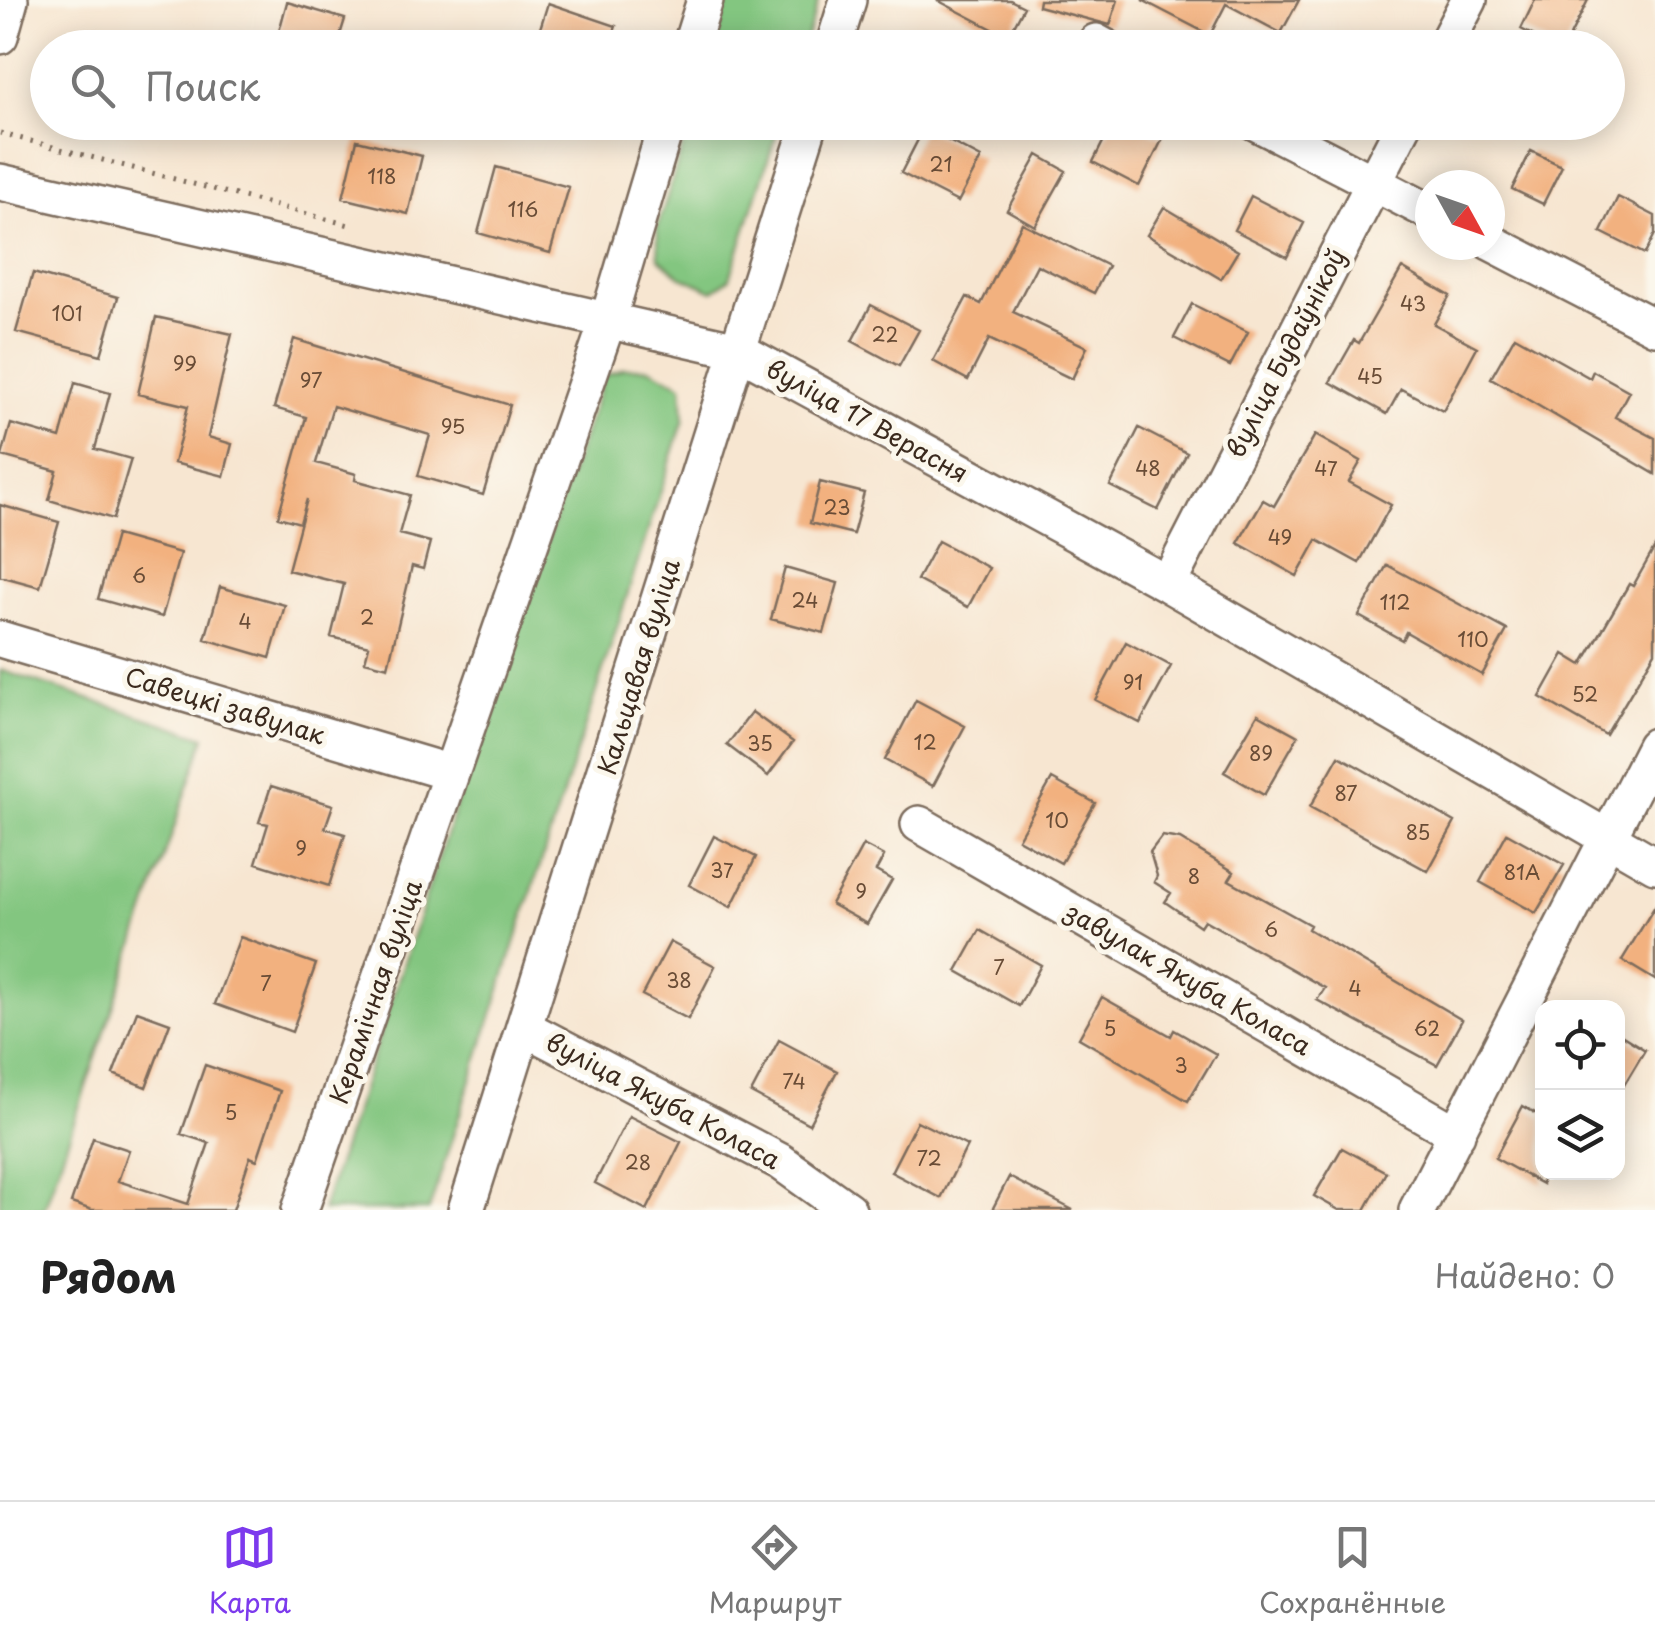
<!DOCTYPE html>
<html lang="ru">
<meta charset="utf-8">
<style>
body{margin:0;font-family:"Playpen Sans",sans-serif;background:#f2f2f2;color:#222}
.controls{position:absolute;right:30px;bottom:30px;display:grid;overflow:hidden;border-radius:20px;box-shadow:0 5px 25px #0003}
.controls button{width:90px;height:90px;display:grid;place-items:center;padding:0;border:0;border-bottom:2px solid #e0e0e0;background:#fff;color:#222;font:50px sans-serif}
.compass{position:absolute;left:1415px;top:170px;width:90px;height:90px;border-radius:50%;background:#fff;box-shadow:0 5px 25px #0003;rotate:130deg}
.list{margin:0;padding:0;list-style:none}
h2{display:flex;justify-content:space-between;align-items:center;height:130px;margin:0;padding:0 40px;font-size:42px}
h2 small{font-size:32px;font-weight:400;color:#767676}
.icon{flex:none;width:55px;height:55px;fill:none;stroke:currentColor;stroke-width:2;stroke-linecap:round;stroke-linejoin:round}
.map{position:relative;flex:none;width:1655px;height:1210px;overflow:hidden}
.search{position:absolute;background:#fff;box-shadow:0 5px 25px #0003;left:30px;right:30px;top:30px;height:110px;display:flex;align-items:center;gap:25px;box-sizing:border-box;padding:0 35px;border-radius:55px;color:#767676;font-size:38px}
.sheet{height:290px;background:#fff}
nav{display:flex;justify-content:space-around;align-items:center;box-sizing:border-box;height:140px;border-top:2px solid #e0e0e0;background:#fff;font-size:28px;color:#767676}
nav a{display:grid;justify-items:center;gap:5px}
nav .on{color:#7c3aed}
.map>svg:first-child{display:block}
.green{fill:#83c680;stroke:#5f784f;stroke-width:2.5}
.building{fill:#f2b17f}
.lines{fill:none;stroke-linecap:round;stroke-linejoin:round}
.minor-casing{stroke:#7d6c5d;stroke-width:40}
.path{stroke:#7d6c5d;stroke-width:5;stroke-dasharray:2.5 8;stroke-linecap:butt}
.minor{stroke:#fff;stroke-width:35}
.labels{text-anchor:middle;stroke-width:10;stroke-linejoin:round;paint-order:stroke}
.number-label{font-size:20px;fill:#694c36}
.street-label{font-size:25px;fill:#3b2a1e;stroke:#fbf7ec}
</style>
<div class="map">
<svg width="1655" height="1210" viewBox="0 0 1655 1210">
<rect width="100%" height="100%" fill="#fbf7ec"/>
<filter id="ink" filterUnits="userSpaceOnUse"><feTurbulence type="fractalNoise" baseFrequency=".01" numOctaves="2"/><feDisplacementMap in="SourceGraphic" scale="20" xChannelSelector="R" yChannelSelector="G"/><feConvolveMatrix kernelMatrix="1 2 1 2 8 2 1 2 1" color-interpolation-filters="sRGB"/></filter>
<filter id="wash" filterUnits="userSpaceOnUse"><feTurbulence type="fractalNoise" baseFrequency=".0048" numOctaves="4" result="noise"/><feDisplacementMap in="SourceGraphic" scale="40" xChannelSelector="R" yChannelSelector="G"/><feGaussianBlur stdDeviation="2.25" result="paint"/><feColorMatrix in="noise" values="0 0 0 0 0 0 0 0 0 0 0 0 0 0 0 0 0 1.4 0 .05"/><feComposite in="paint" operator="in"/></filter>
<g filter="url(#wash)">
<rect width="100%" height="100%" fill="#f7e6d1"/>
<path class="green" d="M728 0H819L804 47H714Z
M690 123H780L730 278 713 291 680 276 659 258 657 229Z
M624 368H649L682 385 684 419 429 1210H322L454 811 604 376Z
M0 670 205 737 44 1210H0Z"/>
<g id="blocks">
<path class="building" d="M937 0H1010L1024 7 1008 37Z
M1039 0H1118L1110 25 1038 6Z
M1142 0H1299L1281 33 1226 4 1210 35Z
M1535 0H1588L1564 48H1557L1521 29Z
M287 2 345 19 336 48H305L277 39Z
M548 3 616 26 609 48H534Z
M1113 122H1131L1163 138 1139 186 1093 162Z
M924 128 981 158 958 202 901 173Z
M357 140 422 156 408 214 343 198Z
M1531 151 1562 166 1543 204 1512 189Z
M1038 155 1066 171 1035 226 1007 210Z
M496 167 569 187 550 253 478 233Z
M1251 196 1304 223 1287 257 1234 230Z
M1618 197 1655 216V234L1645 254 1601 232Z
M1164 207 1238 251 1221 279 1147 235Z
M1022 223 1108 266 1094 293 1037 265 1013 312 1087 347 1072 379 989 339 968 380 933 361 967 297 981 304Z
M1402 268 1450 296 1434 324 1477 347 1443 411 1401 389 1387 414 1330 382 1354 340 1359 343Z
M33 273 118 297 101 355 16 332Z
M1192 304 1248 332 1230 366 1174 338Z
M871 305 919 330 899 366 852 341Z
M156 317 232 334 208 437 232 444 224 476 174 463 188 406 138 394Z
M1515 336 1590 378 1593 371 1629 391 1615 417 1655 438V474L1491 378Z
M294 339 510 405 483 495 418 476 430 435 333 406 316 463 356 474 355 480 410 495 399 534 430 542 423 569 412 566 388 667 365 661 369 646 331 637 344 584 288 570 307 499 300 523 278 517 306 417 274 408Z
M75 383 110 393 95 449 131 459 113 519 49 500 57 471 2 456 11 424 60 438Z
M1139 428 1187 453 1158 510 1110 486Z
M1315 435 1361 461 1349 482 1391 505 1359 563 1317 540 1297 576 1238 543 1263 500 1274 506Z
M820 482 864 493 853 534 810 523Z
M0 505 59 522 40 587 0 576Z
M116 535 180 553 162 617 98 599Z
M938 541 989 568 968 607 917 580Z
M1655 547V652L1606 735 1540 697 1564 654 1582 665 1629 584 1633 586Z
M1387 565 1507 630 1482 675 1406 632 1402 640 1359 616Z
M785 568 838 583 824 633 771 619Z
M220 587 285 605 270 658 205 639Z
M1126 642 1171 666 1140 723 1095 700Z
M916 700 965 726 933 786 885 760Z
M752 712 793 742 768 776 727 745Z
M1258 714 1298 736 1264 795 1224 772Z
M1339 756 1455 822 1428 871 1310 807Z
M1052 779 1095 803 1061 863 1018 839Z
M271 786 333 805 325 828 345 834 329 886 256 863 268 824 259 822Z
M1507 833 1564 865 1536 913 1480 882Z
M714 836 756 857 731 907 689 885Z
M1162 836 1180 839 1234 872 1229 880 1310 925 1308 929 1462 1020 1437 1065 1317 1000 1325 988 1204 920 1200 926 1165 902 1171 893 1154 882 1157 876 1150 852Z
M863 845 884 856 876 871 892 880 867 924 831 904Z
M1655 906V980L1622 960Z
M980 930 1041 965 1019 1006 957 971Z
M240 937 316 964 292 1032 215 1004Z
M670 942 715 966 688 1019 642 995Z
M1102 997 1171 1036 1174 1030 1216 1054 1188 1101 1079 1038Z
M137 1011 170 1023 146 1087 113 1074Z
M1618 1033 1645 1050 1618 1095Z
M779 1040 837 1071 809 1124 751 1093Z
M205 1065 280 1091 257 1160 250 1157 233 1210H92L71 1203 93 1138 129 1150 118 1181 188 1204 209 1143 181 1134Z
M1523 1106 1542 1117V1184L1495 1158Z
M629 1116 681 1142 647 1210 595 1183Z
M917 1121 967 1146 941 1198 891 1172Z
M1342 1148 1386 1172 1365 1210H1339L1314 1196Z
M1009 1177 1073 1210H992Z"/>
</g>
</g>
<g filter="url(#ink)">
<use href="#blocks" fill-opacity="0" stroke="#7d6c5d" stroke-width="2.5"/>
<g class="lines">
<defs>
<path id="minor" d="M0 36 10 0
M1096 42 1107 48
M690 48 705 0
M833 48 848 0
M1444 48 1469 0
M1255 122 1430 212
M0 182 738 350 1168 584 1655 865
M1490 242 1655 327
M1168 584 1405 122
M0 639 451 773
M919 824 1457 1134
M525 1028 781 1162 848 1210
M300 1210 607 323 667 122
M466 1210 810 122
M1417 1210 1655 746"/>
</defs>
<use href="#minor" class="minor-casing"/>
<path class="path" d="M0 133 353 226"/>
<use href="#minor" class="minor"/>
</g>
</g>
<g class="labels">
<g class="number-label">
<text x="941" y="172">21</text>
<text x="382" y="184">118</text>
<text x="523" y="217">116</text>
<text x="1413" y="311">43</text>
<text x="67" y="321">101</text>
<text x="885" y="342">22</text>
<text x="185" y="371">99</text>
<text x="1370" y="384">45</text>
<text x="311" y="388">97</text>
<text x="453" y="434">95</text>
<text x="1148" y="476">48</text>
<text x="1326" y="476">47</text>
<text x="837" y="515">23</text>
<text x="1280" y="545">49</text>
<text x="139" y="583">6</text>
<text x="805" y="608">24</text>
<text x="1395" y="610">112</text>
<text x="367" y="625">2</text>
<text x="245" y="629">4</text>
<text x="1473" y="647">110</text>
<text x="1133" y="690">91</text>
<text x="1585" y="702">52</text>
<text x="925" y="750">12</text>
<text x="760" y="751">35</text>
<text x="1261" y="761">89</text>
<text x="1346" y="801">87</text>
<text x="1057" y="828">10</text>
<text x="1418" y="840">85</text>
<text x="301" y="856">9</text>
<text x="722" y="878">37</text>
<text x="1522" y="880">81А</text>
<text x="1194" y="884">8</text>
<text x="861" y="899">9</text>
<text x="1271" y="937">6</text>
<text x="999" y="975">7</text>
<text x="679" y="988">38</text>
<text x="266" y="991">7</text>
<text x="1355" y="996">4</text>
<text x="1110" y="1036">5</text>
<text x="1427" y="1036">62</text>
<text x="1181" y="1073">3</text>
<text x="794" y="1089">74</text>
<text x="231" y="1120">5</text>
<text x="929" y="1166">72</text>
<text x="638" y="1170">28</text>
</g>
<g class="street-label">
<text transform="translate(1286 353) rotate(-63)" y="9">вуліца Будаўнікоў</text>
<text transform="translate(867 421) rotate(29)" y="9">вуліца 17 Верасня</text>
<text transform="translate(639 667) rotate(-73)" y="9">Кальцавая вуліца</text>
<text transform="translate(225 706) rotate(17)" y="9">Савецкі завулак</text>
<text transform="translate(1188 979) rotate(30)" y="9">завулак Якуба Коласа</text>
<text transform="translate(376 992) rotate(-71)" y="9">Керамічная вуліца</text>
<text transform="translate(663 1101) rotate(28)" y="9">вуліца Якуба Коласа</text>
</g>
</g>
</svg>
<div class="controls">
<button><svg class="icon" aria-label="locate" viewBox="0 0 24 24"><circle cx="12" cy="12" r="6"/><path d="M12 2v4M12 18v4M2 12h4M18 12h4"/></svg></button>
<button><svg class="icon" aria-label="layers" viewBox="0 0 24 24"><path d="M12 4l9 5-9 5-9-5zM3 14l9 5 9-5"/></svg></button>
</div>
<svg class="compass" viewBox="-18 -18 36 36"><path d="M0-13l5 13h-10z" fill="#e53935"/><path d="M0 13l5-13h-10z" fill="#767676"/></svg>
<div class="search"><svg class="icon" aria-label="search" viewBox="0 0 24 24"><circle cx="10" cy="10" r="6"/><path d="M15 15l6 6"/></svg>Поиск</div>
</div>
<section class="sheet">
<h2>Рядом<small>Найдено: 0</small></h2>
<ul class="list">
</ul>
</section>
<nav>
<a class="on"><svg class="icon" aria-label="map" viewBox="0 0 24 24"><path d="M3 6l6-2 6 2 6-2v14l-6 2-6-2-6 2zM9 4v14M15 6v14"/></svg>Карта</a>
<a><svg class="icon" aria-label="directions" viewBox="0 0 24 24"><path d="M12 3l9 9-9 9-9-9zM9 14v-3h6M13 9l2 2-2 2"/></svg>Маршрут</a>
<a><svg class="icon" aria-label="saved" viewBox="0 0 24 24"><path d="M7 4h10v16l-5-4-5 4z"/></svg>Сохранённые</a>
</nav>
